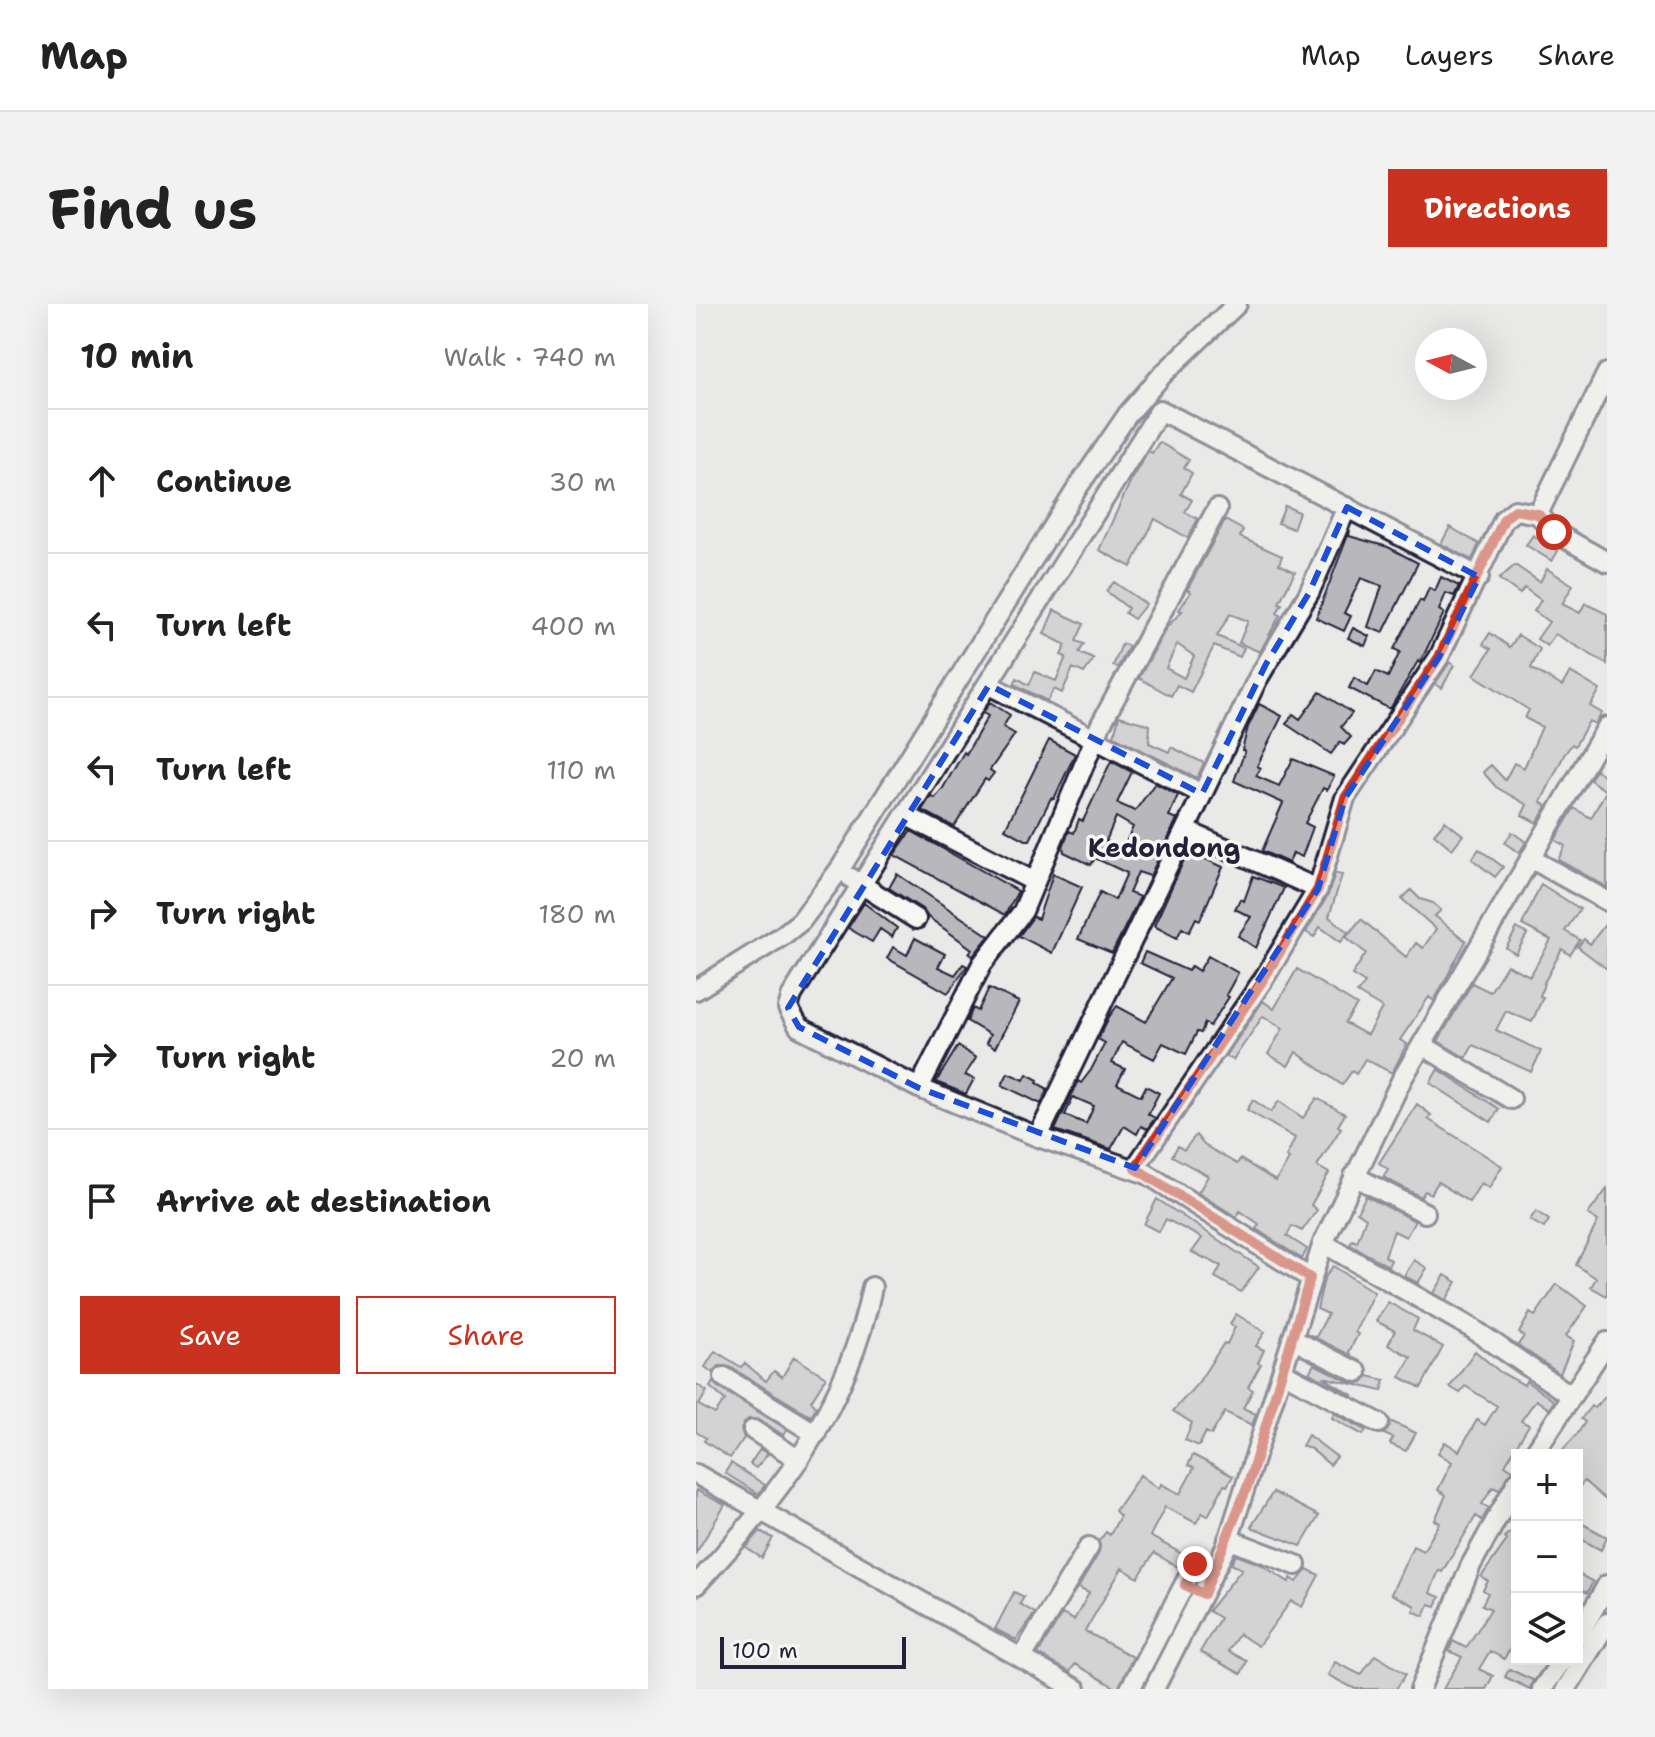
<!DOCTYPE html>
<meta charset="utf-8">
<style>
body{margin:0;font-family:"Shantell Sans",sans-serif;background:#f2f2f2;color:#222}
.controls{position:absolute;right:24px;bottom:24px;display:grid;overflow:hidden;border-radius:0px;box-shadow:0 8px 32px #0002}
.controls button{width:72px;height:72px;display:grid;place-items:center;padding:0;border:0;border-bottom:2px solid #e0e0e0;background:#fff;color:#222;font:40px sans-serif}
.compass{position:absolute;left:719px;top:24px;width:72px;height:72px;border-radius:50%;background:#fff;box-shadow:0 8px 32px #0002;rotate:277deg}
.scale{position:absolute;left:24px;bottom:20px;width:186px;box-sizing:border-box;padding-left:8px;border:4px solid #22223b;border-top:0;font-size:22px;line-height:28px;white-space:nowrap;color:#22223b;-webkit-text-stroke:6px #f6f6f2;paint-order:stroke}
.stop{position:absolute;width:24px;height:24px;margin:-18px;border:6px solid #c8321e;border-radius:50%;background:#fff}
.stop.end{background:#c8321e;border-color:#fff;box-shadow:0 2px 8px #0008}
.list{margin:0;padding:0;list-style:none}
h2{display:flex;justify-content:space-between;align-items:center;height:104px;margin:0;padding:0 32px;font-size:34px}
h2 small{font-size:26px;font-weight:400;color:#767676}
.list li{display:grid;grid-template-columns:52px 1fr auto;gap:24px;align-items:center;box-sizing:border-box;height:144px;padding:0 32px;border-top:2px solid #e0e0e0}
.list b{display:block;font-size:30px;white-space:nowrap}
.list em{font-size:26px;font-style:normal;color:#767676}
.actions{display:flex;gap:16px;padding:24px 32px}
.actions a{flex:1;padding:18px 0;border:2px solid #c8321e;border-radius:0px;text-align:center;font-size:28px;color:#c8321e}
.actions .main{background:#c8321e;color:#fff}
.icon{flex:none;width:44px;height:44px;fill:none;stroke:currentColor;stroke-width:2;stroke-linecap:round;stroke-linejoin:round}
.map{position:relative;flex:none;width:911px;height:1385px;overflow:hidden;border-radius:0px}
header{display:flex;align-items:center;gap:48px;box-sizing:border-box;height:112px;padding:0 40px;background:#fff;border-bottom:2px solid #e0e0e0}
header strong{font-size:38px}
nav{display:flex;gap:44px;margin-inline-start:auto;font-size:28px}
.intro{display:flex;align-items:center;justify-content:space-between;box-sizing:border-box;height:192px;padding:0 48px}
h1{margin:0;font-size:56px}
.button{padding:20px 36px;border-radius:0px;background:#c8321e;color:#fff;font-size:28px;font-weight:700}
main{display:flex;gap:48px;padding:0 48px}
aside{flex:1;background:#fff;border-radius:0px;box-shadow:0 8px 32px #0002}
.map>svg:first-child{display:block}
.building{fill:#b8b8bc;stroke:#22223b;stroke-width:2;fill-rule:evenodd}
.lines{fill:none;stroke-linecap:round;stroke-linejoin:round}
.minor-casing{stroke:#22223b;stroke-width:24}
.minor{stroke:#f6f6f2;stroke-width:18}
.route{stroke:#c8321e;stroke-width:10}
.marked{fill:none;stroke:#1d4ed8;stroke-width:6;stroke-dasharray:16 10;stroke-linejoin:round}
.labels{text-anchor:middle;stroke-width:7;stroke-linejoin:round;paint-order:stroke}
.quarter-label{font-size:26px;font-weight:bold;fill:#22223b;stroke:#f6f6f2}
</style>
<header>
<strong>Map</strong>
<nav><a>Map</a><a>Layers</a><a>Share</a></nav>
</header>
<div class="intro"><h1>Find us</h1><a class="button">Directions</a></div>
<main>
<aside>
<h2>10 min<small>Walk · 740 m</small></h2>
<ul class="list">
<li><svg class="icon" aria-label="ahead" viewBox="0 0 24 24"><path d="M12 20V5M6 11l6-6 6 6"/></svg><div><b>Continue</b></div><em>30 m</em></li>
<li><svg class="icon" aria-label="left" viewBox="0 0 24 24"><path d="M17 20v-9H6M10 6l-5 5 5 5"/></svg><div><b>Turn left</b></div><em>400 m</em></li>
<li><svg class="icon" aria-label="left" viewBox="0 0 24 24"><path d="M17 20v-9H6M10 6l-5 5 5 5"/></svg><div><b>Turn left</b></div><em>110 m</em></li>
<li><svg class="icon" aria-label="right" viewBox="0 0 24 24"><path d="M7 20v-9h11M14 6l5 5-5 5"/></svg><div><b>Turn right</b></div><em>180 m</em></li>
<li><svg class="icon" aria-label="right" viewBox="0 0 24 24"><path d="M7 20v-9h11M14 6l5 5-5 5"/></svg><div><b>Turn right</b></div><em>20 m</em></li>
<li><svg class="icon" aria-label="arrive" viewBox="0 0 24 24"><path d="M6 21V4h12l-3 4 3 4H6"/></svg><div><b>Arrive at destination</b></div></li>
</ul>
<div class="actions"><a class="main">Save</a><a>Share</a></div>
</aside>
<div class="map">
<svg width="911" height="1385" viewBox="0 0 911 1385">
<rect width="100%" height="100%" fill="#e9e9e7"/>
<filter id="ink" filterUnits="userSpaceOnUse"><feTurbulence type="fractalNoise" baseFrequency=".0125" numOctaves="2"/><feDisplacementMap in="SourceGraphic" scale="16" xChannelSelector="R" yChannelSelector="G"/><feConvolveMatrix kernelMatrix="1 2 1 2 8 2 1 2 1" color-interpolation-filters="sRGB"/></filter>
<g filter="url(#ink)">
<path class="building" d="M463 138 493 156 488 164 496 169 485 190 496 196 489 208 502 215 492 234 459 215 435 263 403 246 436 174 452 147 456 149Z
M589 202 603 208 597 225 582 219Z
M529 216 547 226 544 233 586 252 583 260 599 268 583 299 586 300 581 309 584 311 564 348 543 339 552 317 534 310 521 332 548 344 544 353 518 342 495 388 481 381 475 392 443 374 471 323 486 307 483 306 495 288 491 286ZM481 340 498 352 488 374 470 364Z
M754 223 783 240 776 256 745 240Z
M654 226 653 232 692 243 722 259 687 329 672 323 686 282 665 274 648 309 655 312 648 327 620 314Z
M837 231 862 247 856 257 830 241Z
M819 261 844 278 851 265 877 281 866 300 884 309 889 299 911 310V360L859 330 851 342 841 335 853 318 838 307 845 296 828 284 824 290 803 275Z
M745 273 763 282 758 292 750 289 743 306 748 309 724 359 722 357 694 405 653 384 658 374 672 382 680 367 692 373 704 348 698 345 724 296 727 298 733 284 739 287Z
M418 278 450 300 438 315 429 309 432 304 410 287Z
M358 306 388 320 380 337 388 340 383 349 398 355 388 369 377 364 366 389 358 385 351 397 318 380 321 374 333 381 339 368 360 377 370 353 365 351 370 341 348 330Z
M657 324 673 332 669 342 652 334Z
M794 329 814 343 822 331 844 345 835 364 866 382 874 368 904 386 894 402 906 409 899 420 893 417 879 442 876 440 868 451 845 498 851 502 841 519 826 511 831 501 800 483 787 468 795 461 809 476 818 459 828 464 846 423 829 414 833 406 778 371 795 345 787 340Z
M426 340 433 342 422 363 417 362Z
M754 358 758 361 746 384 739 380Z
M624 388 656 409 645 423 655 433 648 441 644 438 635 450 590 420 597 410 604 415Z
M294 398 314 411 307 423 319 430 294 466 298 469 292 477 289 475 258 523 226 506 235 492 239 494 247 484 268 448 270 450 292 412 287 409Z
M563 400 586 412 561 462 565 464 560 472 583 482 597 455 638 472 631 486 627 484 609 519 617 523 606 553 597 549 593 559 566 547 587 499 538 477 549 447 546 446 552 423Z
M423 412 454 421 453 439 473 448 475 443 508 459 501 474 418 432Z
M353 436 379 450 358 495 355 494 334 536H330L309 525Z
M415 457 436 468 421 499 439 507 459 479 482 491 473 512 481 515 454 572 442 568 433 589 444 593 416 649 382 635 404 588 419 596 431 569 399 554 395 561 368 548 367 543 373 527 378 529 383 515 387 517ZM420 513 437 523 427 545 410 537Z
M900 466 911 474V583L862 556 869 542 859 536 878 504 895 514 910 487 894 476Z
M749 517 767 531 756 545 738 530Z
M215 527 322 587 309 611 198 551Z
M816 528 830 538 823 549 809 539Z
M783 545 807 563 799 573 776 555Z
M492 547 527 563 504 616 500 614 493 628 486 624 481 634 458 622Z
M639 569 646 571 633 613 652 628 645 638 624 623 618 633 610 628 632 591Z
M201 570 293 632 277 652 273 649 276 645 232 613 226 605 193 584Z
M357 570 386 583 356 649 323 632 337 613 342 615Z
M557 572 588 584 560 644 542 632 555 613 539 605 544 595 548 597Z
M845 580 884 605 869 627 884 636 874 651 866 645 848 679 844 692 847 693 836 718 810 707 800 726 845 747 841 756 835 768 777 741 770 754 742 737 776 679 794 688 811 661 834 672 855 636 826 621Z
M715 586 724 595 737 599 745 606 739 612 770 637 738 697 733 693 704 736 711 740 696 769 669 755 660 770 656 767 646 781 600 748 592 762 572 750 587 724 567 712 537 756 530 752 567 697 578 705 601 665 661 701 649 719 671 731 686 704 661 689 669 679 656 671 670 649 650 633 665 615 710 653 720 639 727 644 740 625 706 595Z
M168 599 201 624 196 633 184 625 176 638 152 624Z
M911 618V665L882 643 888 635 894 640Z
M821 624 831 630 820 650 810 644Z
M219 634 249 650 242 663 259 671 267 660 271 662 252 689 191 654 197 643 211 651Z
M449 648 492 667 495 662 503 667 512 652 542 669 530 691 533 693 514 722 509 719 505 729 501 728 490 750 467 739 458 755 426 738 416 759 429 765 421 780 445 792 450 782 463 789 452 810 459 814 451 825 445 822 441 830 428 822 415 845 359 826 382 777 385 779 395 766 409 739 402 735 413 713 421 702 450 718 476 674 444 659ZM377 793 398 802 390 820 369 811Z
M293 684 323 698 299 744 290 739 294 731 271 717 277 704 282 707Z
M262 742 280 754 269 771 278 775 270 790 240 778Z
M742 765 803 805 795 818 734 779Z
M312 769 328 776 331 770 342 776 341 779 352 785 345 800 306 781Z
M621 794 649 810 642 822 645 824 621 862 633 869 615 901 621 906 606 927 596 922 591 932 611 945 606 955 560 925 563 920 544 907 541 913 502 889 512 872 476 852 482 842 488 846 500 831 508 841 541 860 544 855 580 877 593 855 590 853 599 834 551 806 557 796 575 808 583 797 607 814Z
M721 800 735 811 732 815 806 862 793 884 785 879 773 898 742 878 735 890 729 887 725 893 687 873 692 865 683 859Z
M911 885V992L895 983 900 974 880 961 902 917 892 910Z
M670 892 719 917 710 933 698 927 689 952 695 956 692 962 654 941 656 936 661 938 670 914 661 908Z
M461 895 563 963 545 988 519 973 525 962 496 948 506 934 470 915 463 928 448 920Z
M840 907 853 916 848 924 834 916Z
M718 956 731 964 722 979 708 972Z
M637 962 678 988 659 1028 662 1030 653 1048 656 1052 614 1031 620 1033 632 1010 621 1005 628 975Z
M749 971 761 978 750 996 738 989Z
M861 980 891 1002 870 1032 878 1037 864 1070 822 1041 828 1032 823 1029 834 1009 839 1012Z
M692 998 722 1015 717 1026 747 1043 725 1084 704 1073 715 1053 692 1041 699 1027 680 1017Z
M540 1010 569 1028 560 1042 568 1046 562 1059 565 1060 552 1083 557 1086 547 1104 560 1110 556 1121 529 1108 515 1131 510 1128 503 1142 489 1136 496 1119 477 1107 502 1079 528 1039 531 1040 539 1023 534 1020Z
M19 1047 45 1063 49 1059 70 1077 78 1067 86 1073 98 1053 130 1073 115 1097 120 1103 115 1112 34 1063 23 1062 17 1069 9 1063Z
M779 1047 804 1068 828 1081 830 1077 858 1097 853 1105 840 1096 825 1117 833 1121 809 1161 818 1167 803 1186 797 1183 786 1200 793 1204 786 1216 780 1212 746 1268 743 1266 734 1289 744 1293 740 1302 733 1300 728 1312 717 1307 719 1302 695 1290 717 1242 727 1247 744 1219 739 1216 750 1191 742 1186 756 1158 742 1149 749 1138 763 1147 781 1116 789 1121 801 1102 769 1082 764 1089 754 1083Z
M618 1060 656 1079 667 1078 672 1072 689 1076 686 1087 627 1073 658 1092 613 1069Z
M17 1078 22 1083 92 1126 87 1131 64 1116 52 1115 45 1125 48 1134 34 1154 8 1137 10 1134 0 1128V1080L11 1087 3 1101 19 1110 29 1096 14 1083Z
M911 1091V1197L888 1177 881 1186V1151H862L882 1129 889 1118 885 1115 895 1102 898 1104Z
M638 1109 670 1126 667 1131 636 1114Z
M694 1117 720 1129 710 1147 694 1140 697 1134 688 1130Z
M612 1131 641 1153 634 1161 615 1145 606 1142Z
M64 1145 72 1150 60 1164 54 1160Z
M497 1151 537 1172 531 1182 528 1181 512 1212 506 1209 500 1219 469 1203 454 1232 488 1251 482 1263 458 1249 442 1274 426 1264 389 1327 437 1353 422 1385 379 1360 374 1368 342 1350 366 1310 378 1316 393 1289 382 1284 403 1249V1237L410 1228 414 1231 424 1212 419 1207 444 1171 463 1185 465 1180 484 1190 498 1164 492 1161Z
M35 1159 69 1181 62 1190 29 1169Z
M0 1186 29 1201 0 1249Z
M577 1188 623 1212 605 1242 555 1223Z
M885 1219 911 1233 905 1246 881 1233Z
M821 1223V1290L813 1303 820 1307 813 1320 821 1324 816 1335 819 1336 808 1355 794 1347 783 1365 797 1372 790 1385H747L766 1353 753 1347 757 1337 770 1344 795 1305 786 1301 792 1289 787 1286 792 1277 785 1273 811 1236 808 1233Z
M64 1227 77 1234 66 1254 50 1244Z
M540 1251 564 1260 593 1278 595 1274 601 1278 611 1265 623 1271 606 1303 595 1297 562 1342 543 1330 532 1347 551 1357 545 1370 504 1348 524 1314 512 1307 546 1265 535 1260Z
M881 1269 897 1278 891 1289 881 1284Z
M318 1288 328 1293 324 1300 339 1309 320 1336 299 1325Z
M679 1351 710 1370 700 1385H659L632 1371 639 1358 665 1371Z
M813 1365 837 1376 834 1385 809 1373Z"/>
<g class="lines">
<defs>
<path id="minor" d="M911 69 842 210 858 228 911 258
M293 381 506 490
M209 511 339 578
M491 527 622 585
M834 554 911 597
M155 574 220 615
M0 686 86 632 105 617 144 565 382 183 432 110 467 70 541 0
M726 741 815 795
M223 784 286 660 327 607 405 420 521 205
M342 833 561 376 613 289 651 203
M439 864 567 676 622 585 649 494 743 353 808 215 819 206 842 210
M658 872 729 909
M627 939 777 1025 874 1091
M614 974 451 870 342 833 223 784 103 723 92 704 96 691 464 106 783 273
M596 1035 661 1068
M586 1068 683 1119
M28 1073 120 1130
M57 1126 103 1156
M837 1151 911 1038
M0 1170 380 1385
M532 1235 600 1261
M0 1281C82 1192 152 1105 176 983
M881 1334 911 1281
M326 1353 393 1243
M434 1385 499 1260
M458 1385 530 1243 627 939 706 775 911 423
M724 1385 775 1261 821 1178
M846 1385 867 1355
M870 1385 911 1319"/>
</defs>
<use href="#minor" class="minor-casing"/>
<use href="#minor" class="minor"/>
</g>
</g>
<g class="lines" filter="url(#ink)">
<path class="route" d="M499 1260 489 1281 508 1290 552 1181 614 974 439 864 567 676 622 585 649 494 743 353 808 215 819 206 842 210 858 228"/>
</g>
<path d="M0 0H911V1385H0ZM651 203 783 273 743 353 649 494 622 585 439 864 223 784 103 723 92 704 293 381 506 490 570 360 613 289Z" fill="#e9e9e7" fill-opacity=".55" fill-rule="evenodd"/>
<path class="marked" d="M651 203 783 273 743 353 649 494 622 585 439 864 223 784 103 723 92 704 293 381 506 490 570 360 613 289Z"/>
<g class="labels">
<g class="quarter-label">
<text x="468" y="553">Kedondong</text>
</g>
</g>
</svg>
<div class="controls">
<button>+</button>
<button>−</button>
<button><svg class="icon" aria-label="layers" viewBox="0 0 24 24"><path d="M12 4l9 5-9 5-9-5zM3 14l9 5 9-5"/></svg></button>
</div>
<svg class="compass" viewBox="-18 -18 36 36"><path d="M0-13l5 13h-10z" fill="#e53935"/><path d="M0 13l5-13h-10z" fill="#767676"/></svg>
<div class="scale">100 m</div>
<div class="stop" style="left:858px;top:228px"></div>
<div class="stop end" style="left:499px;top:1260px"></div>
</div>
</main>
